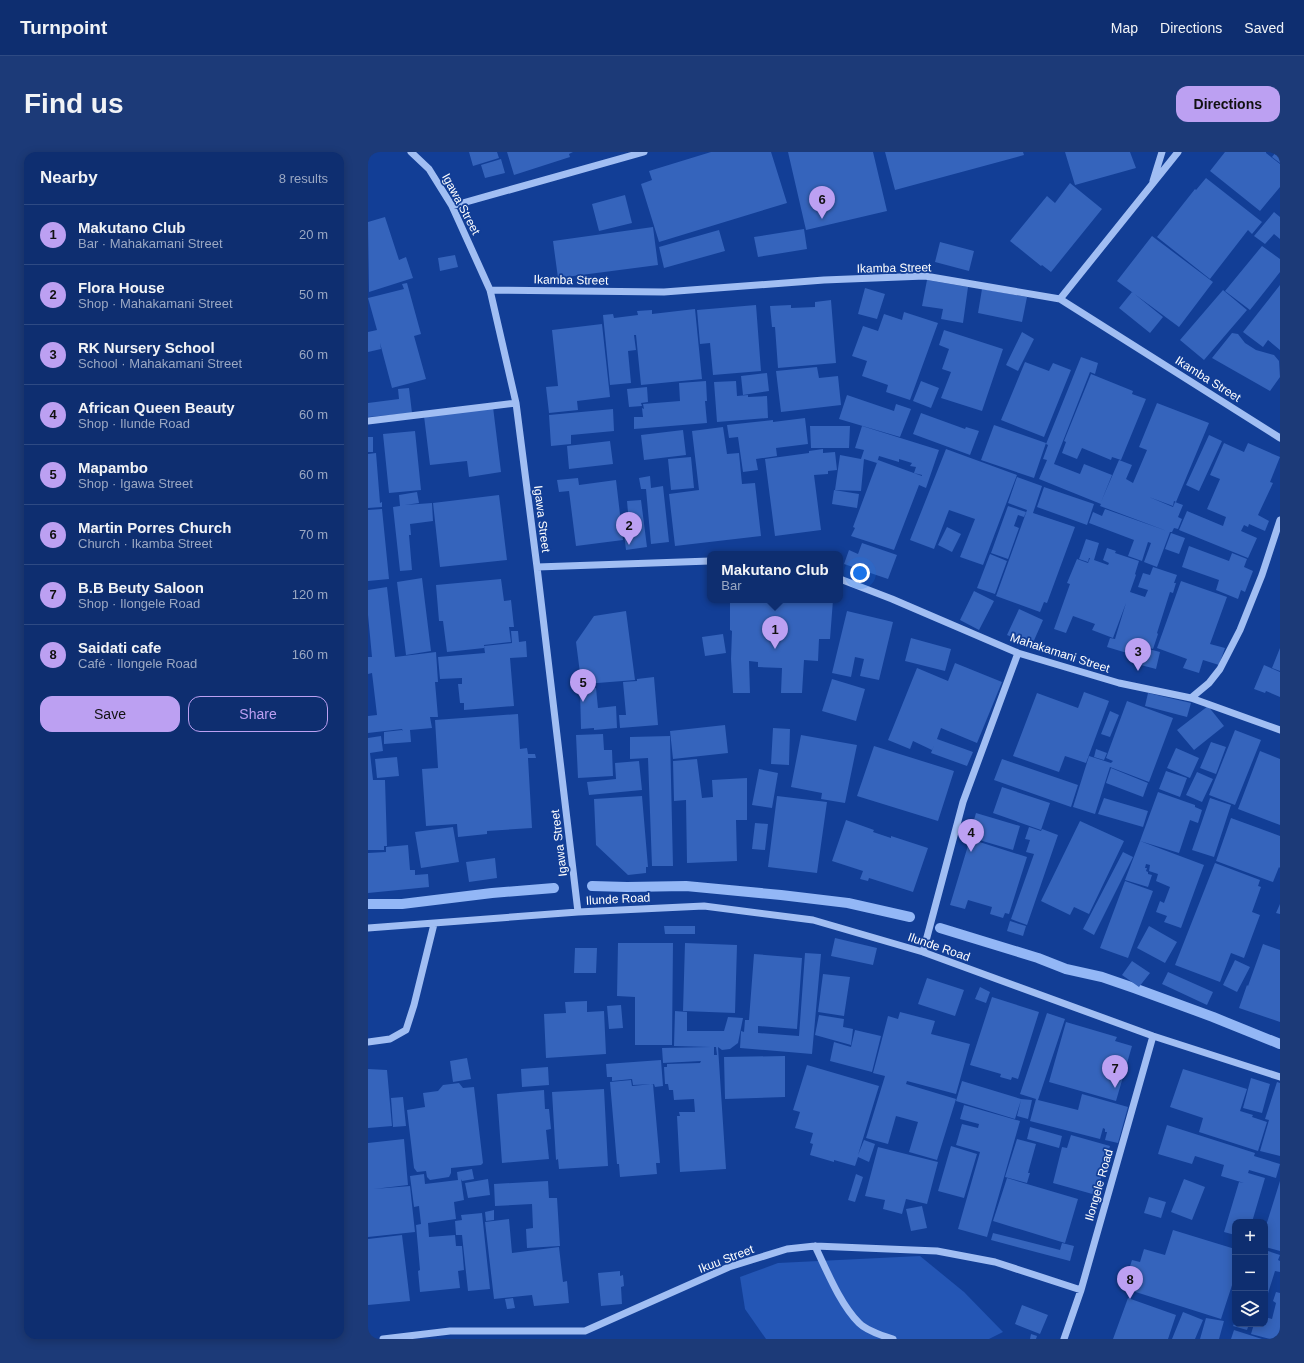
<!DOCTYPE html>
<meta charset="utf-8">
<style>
body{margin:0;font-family:Arial,sans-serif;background:#1c3a78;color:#f1f3f6}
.controls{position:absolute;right:12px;bottom:12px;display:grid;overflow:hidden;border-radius:8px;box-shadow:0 2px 10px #0003}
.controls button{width:36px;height:36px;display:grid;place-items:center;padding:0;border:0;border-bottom:1px solid #2e4a83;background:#0e2e70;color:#f1f3f6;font:20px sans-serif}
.you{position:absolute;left:492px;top:421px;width:14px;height:14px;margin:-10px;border:3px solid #fff;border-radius:50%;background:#1a73e8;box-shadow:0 0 0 6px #1a73e833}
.badge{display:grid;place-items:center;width:26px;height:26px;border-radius:50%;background:#bca0f2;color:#111;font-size:13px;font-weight:700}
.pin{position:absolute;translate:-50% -33px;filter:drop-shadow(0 1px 2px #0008)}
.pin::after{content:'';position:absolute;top:21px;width:14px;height:12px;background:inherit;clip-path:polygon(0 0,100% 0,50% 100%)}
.popup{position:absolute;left:339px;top:399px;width:136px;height:52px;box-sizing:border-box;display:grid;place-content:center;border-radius:8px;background:#0e2e70;filter:drop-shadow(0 1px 3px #0005);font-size:13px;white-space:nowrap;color:#9ba8c3}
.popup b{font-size:15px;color:#f1f3f6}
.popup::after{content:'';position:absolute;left:50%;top:100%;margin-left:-8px;border:8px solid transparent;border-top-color:#0e2e70}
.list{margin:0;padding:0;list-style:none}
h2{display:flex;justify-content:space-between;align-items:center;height:52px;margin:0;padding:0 16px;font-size:17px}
h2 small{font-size:13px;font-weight:400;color:#9ba8c3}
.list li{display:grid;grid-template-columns:26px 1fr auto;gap:12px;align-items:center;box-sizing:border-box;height:60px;padding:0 16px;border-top:1px solid #2e4a83}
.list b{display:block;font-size:15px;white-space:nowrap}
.list p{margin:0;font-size:13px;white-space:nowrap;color:#9ba8c3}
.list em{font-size:13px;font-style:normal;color:#9ba8c3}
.actions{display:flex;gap:8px;padding:12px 16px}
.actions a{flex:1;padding:9px 0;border:1px solid #bca0f2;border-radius:12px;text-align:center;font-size:14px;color:#bca0f2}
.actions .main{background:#bca0f2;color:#111}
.icon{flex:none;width:22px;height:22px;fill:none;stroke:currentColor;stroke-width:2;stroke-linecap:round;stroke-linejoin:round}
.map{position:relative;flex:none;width:912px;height:1187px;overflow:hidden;border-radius:12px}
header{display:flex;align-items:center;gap:24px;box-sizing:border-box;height:56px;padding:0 20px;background:#0e2e70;border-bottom:1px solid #2e4a83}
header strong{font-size:19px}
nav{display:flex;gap:22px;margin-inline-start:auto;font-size:14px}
.intro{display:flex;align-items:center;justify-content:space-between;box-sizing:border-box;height:96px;padding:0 24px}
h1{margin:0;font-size:28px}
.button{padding:10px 18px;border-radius:12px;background:#bca0f2;color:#111;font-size:14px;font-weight:700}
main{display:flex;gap:24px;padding:0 24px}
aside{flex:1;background:#0e2e70;border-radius:12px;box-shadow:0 2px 10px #0003}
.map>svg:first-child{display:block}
.green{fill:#2456b5}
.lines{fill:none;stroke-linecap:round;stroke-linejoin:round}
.stream{stroke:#93b7f6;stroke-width:10}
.building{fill:#3564bc;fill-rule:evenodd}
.minor{stroke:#a1bef3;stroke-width:7}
.labels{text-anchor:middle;stroke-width:3.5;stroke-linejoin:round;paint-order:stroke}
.street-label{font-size:12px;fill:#fff;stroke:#123e96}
</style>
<header>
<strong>Turnpoint</strong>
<nav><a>Map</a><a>Directions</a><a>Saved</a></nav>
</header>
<div class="intro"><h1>Find us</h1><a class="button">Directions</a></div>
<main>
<aside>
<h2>Nearby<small>8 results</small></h2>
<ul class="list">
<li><span class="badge">1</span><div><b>Makutano Club</b><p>Bar · Mahakamani Street</p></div><em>20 m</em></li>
<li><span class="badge">2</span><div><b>Flora House</b><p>Shop · Mahakamani Street</p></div><em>50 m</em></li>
<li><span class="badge">3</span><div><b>RK Nursery School</b><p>School · Mahakamani Street</p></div><em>60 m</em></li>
<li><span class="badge">4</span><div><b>African Queen Beauty</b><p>Shop · Ilunde Road</p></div><em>60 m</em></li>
<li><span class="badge">5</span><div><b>Mapambo</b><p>Shop · Igawa Street</p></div><em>60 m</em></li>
<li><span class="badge">6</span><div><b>Martin Porres Church</b><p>Church · Ikamba Street</p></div><em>70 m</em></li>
<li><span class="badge">7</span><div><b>B.B Beuty Saloon</b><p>Shop · Ilongele Road</p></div><em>120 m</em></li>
<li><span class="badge">8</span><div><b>Saidati cafe</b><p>Café · Ilongele Road</p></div><em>160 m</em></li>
</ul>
<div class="actions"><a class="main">Save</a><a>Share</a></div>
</aside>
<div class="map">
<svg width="912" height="1187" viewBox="0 0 912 1187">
<rect width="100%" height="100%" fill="#123e96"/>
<path class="green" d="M552 1104 596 1140 635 1180 621 1187H398L377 1157 372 1125 410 1111Z"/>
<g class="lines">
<path class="stream" d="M224 734 259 735 318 734 413 743 480 751 542 765
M0 752H34L124 741 186 736
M572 776 670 806 698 817 734 825 766 836 845 865 912 892"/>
</g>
<path class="building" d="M101 0H129L131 6 105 14Z
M139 0H205L201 2 202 5 146 23Z
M343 0H403L419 51 291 90 273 32 284 28 281 19Z
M420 0H505L519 59 438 78Z
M517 0H655L656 3 527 38Z
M697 0H762L768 16 707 33Z
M857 0H898V1L912 12V35L892 59 842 19Z
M908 0H912V11L904 5Z
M133 7 137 21 117 26 113 13Z
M838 26 894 70 884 82 880 78 842 127 789 85 827 37 828 38Z
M702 31 734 57 683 120 674 113 673 114 642 89 679 44 687 51Z
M257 43 264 71 231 79 224 52Z
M906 60 912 65V87L906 82 897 92 886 84Z
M17 65 31 108 38 105 45 126 1 140 0 70Z
M285 75 290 113 190 126 185 89Z
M436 77 439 97 390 105 386 85Z
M351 78 357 99 296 116 291 95Z
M784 84 845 130 811 175 749 129Z
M572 90 606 99 601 119 567 110Z
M894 94 912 107V120L882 158 857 139Z
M87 103 90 115 72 119 70 106Z
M559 128 600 135 595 171 573 167 575 157 554 154Z
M39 131 53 182 46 184 58 227 24 236 12 191 13 197 0 200V180L9 178 0 146 36 137 34 132Z
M912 133V198L900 188 895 195 875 180Z
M497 136 517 142 509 167 490 162Z
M614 137 659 145 654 170 610 161Z
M855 138 879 158 836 208 812 188Z
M764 140 795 165 782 181 751 156Z
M463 148 468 211 410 216 407 175H404L402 154 423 153V156L447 155V150Z
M388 153 393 219 345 223 342 191 332 192 329 158Z
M327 157 334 227 273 233 268 183H266L268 198 260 199 263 231 242 233 235 163 245 162 246 166 270 163 269 159 284 158V162Z
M536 160 570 171 542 248 518 240 520 233 494 224 499 209 484 204 495 174 510 179 516 162 534 168Z
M234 172 242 245 209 249 210 258 181 261 178 235 190 234 184 178Z
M576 178 635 197 614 259 573 246 583 220 574 217 581 197 571 193Z
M654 180 666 187 650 219 638 213Z
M864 181 870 182 877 191 888 198 906 203 911 209 912 225 902 239 844 206Z
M713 205 730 211 727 222 722 220 686 312 712 322 716 312 744 323 733 350 751 308 764 313 758 327 765 331 779 298 771 295 789 251 841 271 808 350 806 349 805 354 781 345 805 355 807 350 815 353 810 365 814 367 810 377 806 376 804 380H802L789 415 776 410 783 391 780 390 774 409 760 404 766 388 721 371 725 360 734 364 737 357 799 379 732 354 733 352 671 327 679 308 675 307 680 293 678 292Z
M657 210 681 219 685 211 703 218 676 285 633 268Z
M449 215 451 226 470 224 473 253 413 260 408 219Z
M399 221 401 239 375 243 373 224Z
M723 222 765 239 764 242 778 247 753 308 744 305 743 308 714 296 709 307 694 301 698 290 696 289Z
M338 229 339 249H337L339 271 266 277V265H275L274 256 276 257 275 252 312 249 311 231Z
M368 229 369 244 380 243V245L399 244 400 266 349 270 346 230Z
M553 229 571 236 563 256 545 249Z
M279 235 280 250 273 251 274 254 261 255 259 237Z
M41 236 44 261 0 265V251L31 247 30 237Z
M479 243 526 259 528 252 543 257 532 285 471 267Z
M125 255 133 320 101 325 99 309 62 313 56 264Z
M245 257 246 279 203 283V292L183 294 181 263Z
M553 261 597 277 598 275 611 279 602 303 545 282Z
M437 266 440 292 408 296 409 304 388 307 390 318 375 320 370 285 361 286 359 273 405 268V270Z
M626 273 678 291 666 326 613 308Z
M442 274H482L481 296H443Z
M494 274 571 298 558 336 551 333 526 398 483 384 487 376 485 375 510 308 554 324V323L546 321 548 315 542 314 544 311 531 307V310L511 304 509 311 496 307 493 339 467 338 472 303 493 307 496 298 487 296Z
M355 275 359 302 371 301 374 332 387 331 393 384 307 394 301 342 331 338 324 279Z
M315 278 318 303 276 308 273 283Z
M47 279 53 338 21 341 15 282Z
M841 283 854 289 831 339 818 333Z
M0 285H5V300H0Z
M242 289 245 312 201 317 199 294Z
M856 291 876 300 880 291 912 305 902 330 905 331 890 363 901 369 897 379 881 372 880 375 876 373 873 379 889 386 880 406 811 378 819 359 855 374 858 365 839 357 852 327 842 323Z
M455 297V301L467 300 469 318 460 319V322L446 323 453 378 407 384 397 307 441 301V299Z
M578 297 649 323 615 413 592 405 607 367 581 358 566 397 542 388Z
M8 301 12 351 14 350V355L0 356V302Z
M323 305 326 336 303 338 300 307Z
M282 324 283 336 295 334 301 390 283 392 278 337H273L271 326Z
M649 325 674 334 665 361 707 375 679 451 676 450 672 460 628 444 659 358 640 351Z
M210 326 211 333 248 328 255 388 208 394 201 339 191 340 189 328Z
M676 335 726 352 719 373 669 355Z
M466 338 491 342 489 356 464 352Z
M49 340 51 351 37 353 64 351 65 369 42 372 43 383H41L44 418 32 419 25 355 32 354 31 343Z
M131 343 139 408 72 415 65 351Z
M273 348 279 395 258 398 255 373 261 372 259 349Z
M640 354 658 360 656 365 650 363 646 374 651 376 640 407 623 401Z
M14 357 21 427 0 429V358Z
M579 375 593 382 584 400 570 393Z
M803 381 817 386 811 402 797 397Z
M718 387 731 391 726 408 740 413 741 411 735 408 739 396 748 399 747 401 771 409 767 422 768 423 762 440 777 445 780 438 770 435 775 421 782 423 785 415 809 423 806 431H808L805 441 802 440 789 481 790 482 785 497 762 490 759 501 739 495 742 486 747 487 758 451 745 486 724 478 727 472 705 464 698 481 686 477 702 432 699 431 709 407 720 411 722 406H721L720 410 711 407Z
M494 391 529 403 520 427 476 412 481 398 490 402Z
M821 394 861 409 864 401 879 407 876 415 885 419 877 440 873 438 870 447 848 438 851 428 814 415Z
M622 402 639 409 627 442 609 436Z
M54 426 63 499 38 503 29 430Z
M133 427 136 449 143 448 146 475H141L143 490 116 493V496L79 500 75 469H71L68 433Z
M813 429 859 445 842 492 857 496 851 513 835 508 831 521 815 516 819 507 789 496Z
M19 435 27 505 68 500 70 530H67L70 565H62L64 576 42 578 43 590 16 592V580L34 578 35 579H39H35L34 577 0 581V564L9 563 4 521 0 522V505H4L0 463V438Z
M606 439 626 449 611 478 592 468Z
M362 448H465L462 487H451L450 509 436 508 434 541H413L414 516 390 515V510L381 509 382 541H365L363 507 364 479 362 478Z
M651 457 675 468 664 493 639 483Z
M258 459 267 528 217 532 214 520 212 521 208 490 226 464Z
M479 459 525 470 511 528 492 524 496 507 487 505 483 525 464 521Z
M143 479H150L151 490 158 489 159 505 142 506 146 554 96 558V551H92L90 532H94V526L72 527 70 505 117 501 116 494 144 491Z
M355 482 358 501 337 504 334 485Z
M543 486 583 497 577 519 537 509Z
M769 494 792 500 788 517 765 511Z
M912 496V519L904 516Z
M587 511 634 530 609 591 573 576 569 587 605 600 599 614 563 601 566 593 564 598 545 589 542 597 520 588 549 516 580 529Z
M896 513 912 520V545L898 539 897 541 886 537Z
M286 525 290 573 252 576 251 563H258L255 530 269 529V527Z
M464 527 497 537 488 569 454 559Z
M228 536 230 556 248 554 249 576 226 578V576L213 577 212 537Z
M716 540 741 549 718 611 697 604 691 620 645 604 669 541 710 556Z
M780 541 823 551 819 565 777 554Z
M759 549 805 566 781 630 742 615 727 662 705 655 721 604 743 611 745 609 738 606Z
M840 554 856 574 826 598 809 578Z
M742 559 751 563 742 585 733 582Z
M150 562 152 597 159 596 160 602H167L168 606H160L164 676 119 679V682L90 685 89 672 58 674 54 617 70 616 67 568Z
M357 573 360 601 305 607 302 579Z
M405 576 422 577 421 613 403 612Z
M867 578 893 588 867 653 841 643Z
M235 582 236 598H244L245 624 210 626 208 583Z
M433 583 489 593 477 651 453 647 454 641 423 635Z
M13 584 15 599 2 601 5 628H17L19 694H16V698H0V586Z
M302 584 305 714H284L280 606 262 607V585Z
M843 590 858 595 848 622 832 616Z
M506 594 586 619 570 669 489 644Z
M808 596 831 606 822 626 799 616Z
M728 597 739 601 736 608 726 605Z
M892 599 912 607V673L870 657Z
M29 605 31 624 9 626 7 607Z
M329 607 334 646 345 645 344 628 379 626V668H368L369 709 319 711 318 648 306 649 305 609Z
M634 607 710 633 703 655 626 628Z
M271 609 274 638 221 643 219 630 248 627 247 611Z
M743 616 780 631 775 645 738 631Z
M391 617 410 621 404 656 384 653Z
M798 619 819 626 812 645 791 637Z
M829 620 845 627 834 650 818 643Z
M634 635 682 651 673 678 625 661Z
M790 640 827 653V655L834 658 830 671 822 668 811 701 772 689Z
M274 644 280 715H278V721L260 723 228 693 226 647Z
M409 644 459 650 449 721 400 715Z
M736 646 780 659 775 675 730 662Z
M842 646 863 653 846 705 824 698Z
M608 661 652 674 645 698 601 685Z
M863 666 912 684V716L911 715 905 730 848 709Z
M478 668 506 678 505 680 523 686V684L560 696 545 740 501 726 500 729 492 727 495 719 464 709Z
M712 669 756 689 721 762 706 755 702 763 673 749Z
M387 671 400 672 397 698 384 697Z
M85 675 91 710 53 716 47 680Z
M661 675 673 679 674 677 690 683 659 773 643 767 666 702 658 700 662 688 657 687Z
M602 687 659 705 641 762 637 761 635 766 622 762 624 755 600 748 597 757 582 753Z
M772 689 836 713 813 776 796 770 799 764 788 760 792 749 796 751 802 735 788 729 790 722 781 719 782 713 778 712 777 716H779L778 719 780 720V722L784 723 780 735 757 728Z
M40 693 42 718H47V723L60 722 61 735 0 741V701L18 700V695Z
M755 700 765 705 726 783 715 777Z
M127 706 129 726 101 730 98 710Z
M847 711 892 728 890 734 893 735 884 760 892 763 876 806 863 801 852 830 807 813Z
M757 729 785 739 760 806 732 796Z
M912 752V762L908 761Z
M642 769 658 774 655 784 639 779Z
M296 774H327V782H297Z
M781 774 809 790 797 811 769 796Z
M467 786 509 796 505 813 463 804Z
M250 791H305L304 893H267V845L249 844Z
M317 791 369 793 367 861 315 859Z
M895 792 912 798V870L871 856 879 833 880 834Z
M207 796H229L228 821H206Z
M437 801 453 802 444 902 372 896 373 879 376 880 377 868H381L386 802 434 806 429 877 390 874V881L431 884Z
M867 808 882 815 869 840 855 833Z
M764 809 782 821 771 835 754 823Z
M800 820 845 840 839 853 794 832Z
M455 822 482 825 476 864 450 860Z
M559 826 596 838 587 864 550 852Z
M612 835 622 840 618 851 607 847Z
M624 845 671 860 650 927 644 925 643 928 632 925 633 922 602 913Z
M219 849V860L236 859 238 902 178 906 176 862 198 861 197 850Z
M253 853 255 876 241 877 239 854Z
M307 859 319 860V879H356L360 865 375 866 370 891 362 897 354 898 350 895 358 1017 312 1020 309 964H312L311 960H327L326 947 306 948 305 938H301L300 932H297L296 915H299V912L332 911 333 909 295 911 294 896 342 895 306 894ZM346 895H348L349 903H346Z
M532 860 567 869 563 882 602 892 588 942 539 929 538 932 588 947 569 1008 541 1000 550 970 528 964 520 992 498 986 517 924 505 921 520 864 530 867Z
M679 861 697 867 670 948 710 958 714 942 760 955 750 991 737 988 739 980H737V977L735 976 732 987 662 969 668 947 652 942Z
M451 863 476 867 475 875 485 877 483 893 447 883Z
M698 870 749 885 747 889 764 894 748 949 681 930Z
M487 878 513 884 504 920 462 909 466 890 483 895Z
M417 904V945L357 947 356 905Z
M99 906 103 927 85 930 82 909Z
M293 908 295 934 287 935 286 932 265 933 264 927 244 929V925H239L238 912Z
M439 913 511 934 490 1003 496 988 507 992 501 1010 490 1005 487 1014 466 1008V1010L442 1003 445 992 442 991 445 981 427 976 432 960 425 958Z
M180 915 181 933 154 935 153 917Z
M0 917 19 918 24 974 0 976Z
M815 917 879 937 872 959 885 963 884 965 899 970 890 999 831 980 835 966 802 955Z
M883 926 902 932 894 961 875 956Z
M263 928 264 934 285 932 292 1011H288L289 1022 252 1025 251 1012H249L242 930Z
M594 929 653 947 664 948 660 967 649 964 653 948 647 967 588 949Z
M909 930 912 931V1004L892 999 901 968 897 967Z
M91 931 95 936 106 935 115 1011 113 1013 83 1016V1021L81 1025 62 1028 59 1025 58 1019 49 1020 46 1016 39 958 57 955 55 941 70 939 75 933Z
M236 937 240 1014 191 1017 190 1007 188 1008 184 940Z
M176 938 177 957H181L183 977 178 978 181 1007 134 1011 129 942Z
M35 945 38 974 25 975 23 946Z
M596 953 652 969 619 1085 590 1077 612 1000 588 993 594 972 610 976 611 972 592 967Z
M799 973 887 1001 886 1004 912 1012 908 1026 881 1018 880 1021 897 1026 884 1070H867V1083L856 1080 871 1030 876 1031 853 1024 856 1013 827 1004 824 1012 790 1002Z
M662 975 694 984 691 996 659 987Z
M703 983 742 994 728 1043 685 1031 694 995 699 996Z
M36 987 40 1033 6 1037 42 1034 47 1080 0 1085V991Z
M649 987 668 992 660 1021H662L659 1031 637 1025Z
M583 994 609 1002 596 1046 570 1039Z
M510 995 570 1010 559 1052 538 1047 534 1062 515 1057 517 1048 497 1044Z
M104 1017 106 1027 94 1029 93 1027 96 1048 86 1050 88 1067 60 1071 61 1085 87 1083 88 1094H94L96 1118 90 1119 92 1136 52 1140 50 1119 52 1118 48 1073 53 1072 51 1054 46 1055 42 1024 56 1022 57 1032 90 1028 89 1020Z
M488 1022 495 1025 487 1050 480 1048Z
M639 1026 710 1047 697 1091 625 1069Z
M120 1027 122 1043 100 1046 97 1031Z
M816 1027 837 1035 824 1068 803 1060Z
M180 1029 181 1046H189L192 1094 159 1096 158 1077 165 1076 164 1052 127 1054 126 1032Z
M912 1029V1099L897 1095V1077Z
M781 1045 798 1050 793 1066 776 1061Z
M554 1054 559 1076 543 1079 538 1057Z
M126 1058V1068L118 1069 117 1060Z
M114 1061 122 1137 100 1139 94 1083H88L87 1069 94 1068 93 1063Z
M141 1067 144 1101 191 1095 195 1130 199 1129 201 1151 166 1154 164 1143 126 1147 117 1070Z
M805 1078 867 1097V1124L853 1167 755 1136 764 1108 772 1110 776 1097 797 1103Z
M625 1081 692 1098 694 1091 706 1094 702 1109 623 1088Z
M34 1083 42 1149 0 1153V1087Z
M897 1098 912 1103 910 1108 912 1109V1120L907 1119 897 1151Z
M252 1119V1124L255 1123 256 1134 253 1135 254 1152 233 1154 230 1121Z
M908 1140 912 1141V1187H902L883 1182 886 1172H897V1165L904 1167 908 1151 905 1149Z
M145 1146 147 1156 139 1157 137 1147Z
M760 1146 808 1163 800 1187H745Z
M654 1153 680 1163 672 1182 647 1172Z
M815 1160 835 1168 827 1187H804Z
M838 1166 856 1169 851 1187H832Z
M866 1172H881L879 1178 865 1174Z
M866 1178 894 1187H863Z
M663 1182 669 1184 668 1187H662Z"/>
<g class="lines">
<path class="minor" d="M43 0 61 17 84 54 122 138 148 251 169 415 210 760
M785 29 794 0
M84 54 276 0
M122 138 296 140 456 128 557 124 692 147 912 286
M692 147 810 0
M0 269 148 251
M169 415 342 409
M472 427 524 447 650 501 751 531 823 546 912 578
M823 546 841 531 852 517 872 478 894 423 912 368
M0 776 210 760 336 754 445 768 555 800 785 884 912 925
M555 800 595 650 650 501
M0 890 22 887 38 878 46 853 66 772
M447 1094C459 1119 472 1152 491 1171 498 1178 515 1184 525 1187
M15 1187 82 1179H217L361 1115 419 1097 447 1094 569 1099 627 1110 713 1138
M696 1187 713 1138 785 884"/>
</g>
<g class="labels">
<g class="street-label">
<text transform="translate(93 52) rotate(62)" y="4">Igawa Street</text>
<text transform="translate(526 116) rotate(-1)" y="4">Ikamba Street</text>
<text transform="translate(203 128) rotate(1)" y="4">Ikamba Street</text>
<text transform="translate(840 227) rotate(32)" y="4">Ikamba Street</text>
<text transform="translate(174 367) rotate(83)" y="4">Igawa Street</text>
<text transform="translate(692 501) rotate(18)" y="4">Mahakamani Street</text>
<text transform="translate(191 691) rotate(-97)" y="4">Igawa Street</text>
<text transform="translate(250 747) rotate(-3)" y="4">Ilunde Road</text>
<text transform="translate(571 795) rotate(19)" y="4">Ilunde Road</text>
<text transform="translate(731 1033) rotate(-74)" y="4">Ilongele Road</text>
<text transform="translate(358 1107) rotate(-21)" y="4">Ikuu Street</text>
</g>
</g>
</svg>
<div class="controls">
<button>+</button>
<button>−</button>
<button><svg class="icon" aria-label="layers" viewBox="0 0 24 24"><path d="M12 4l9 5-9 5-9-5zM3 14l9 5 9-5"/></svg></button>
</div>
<div class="you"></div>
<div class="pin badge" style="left:407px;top:497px">1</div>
<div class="popup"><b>Makutano Club</b>Bar</div>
<div class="pin badge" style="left:261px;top:393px">2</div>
<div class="pin badge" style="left:770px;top:519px">3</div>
<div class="pin badge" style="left:603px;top:700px">4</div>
<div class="pin badge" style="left:215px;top:550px">5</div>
<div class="pin badge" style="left:454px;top:67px">6</div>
<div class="pin badge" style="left:747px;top:936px">7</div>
<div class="pin badge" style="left:762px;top:1147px">8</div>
</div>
</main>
